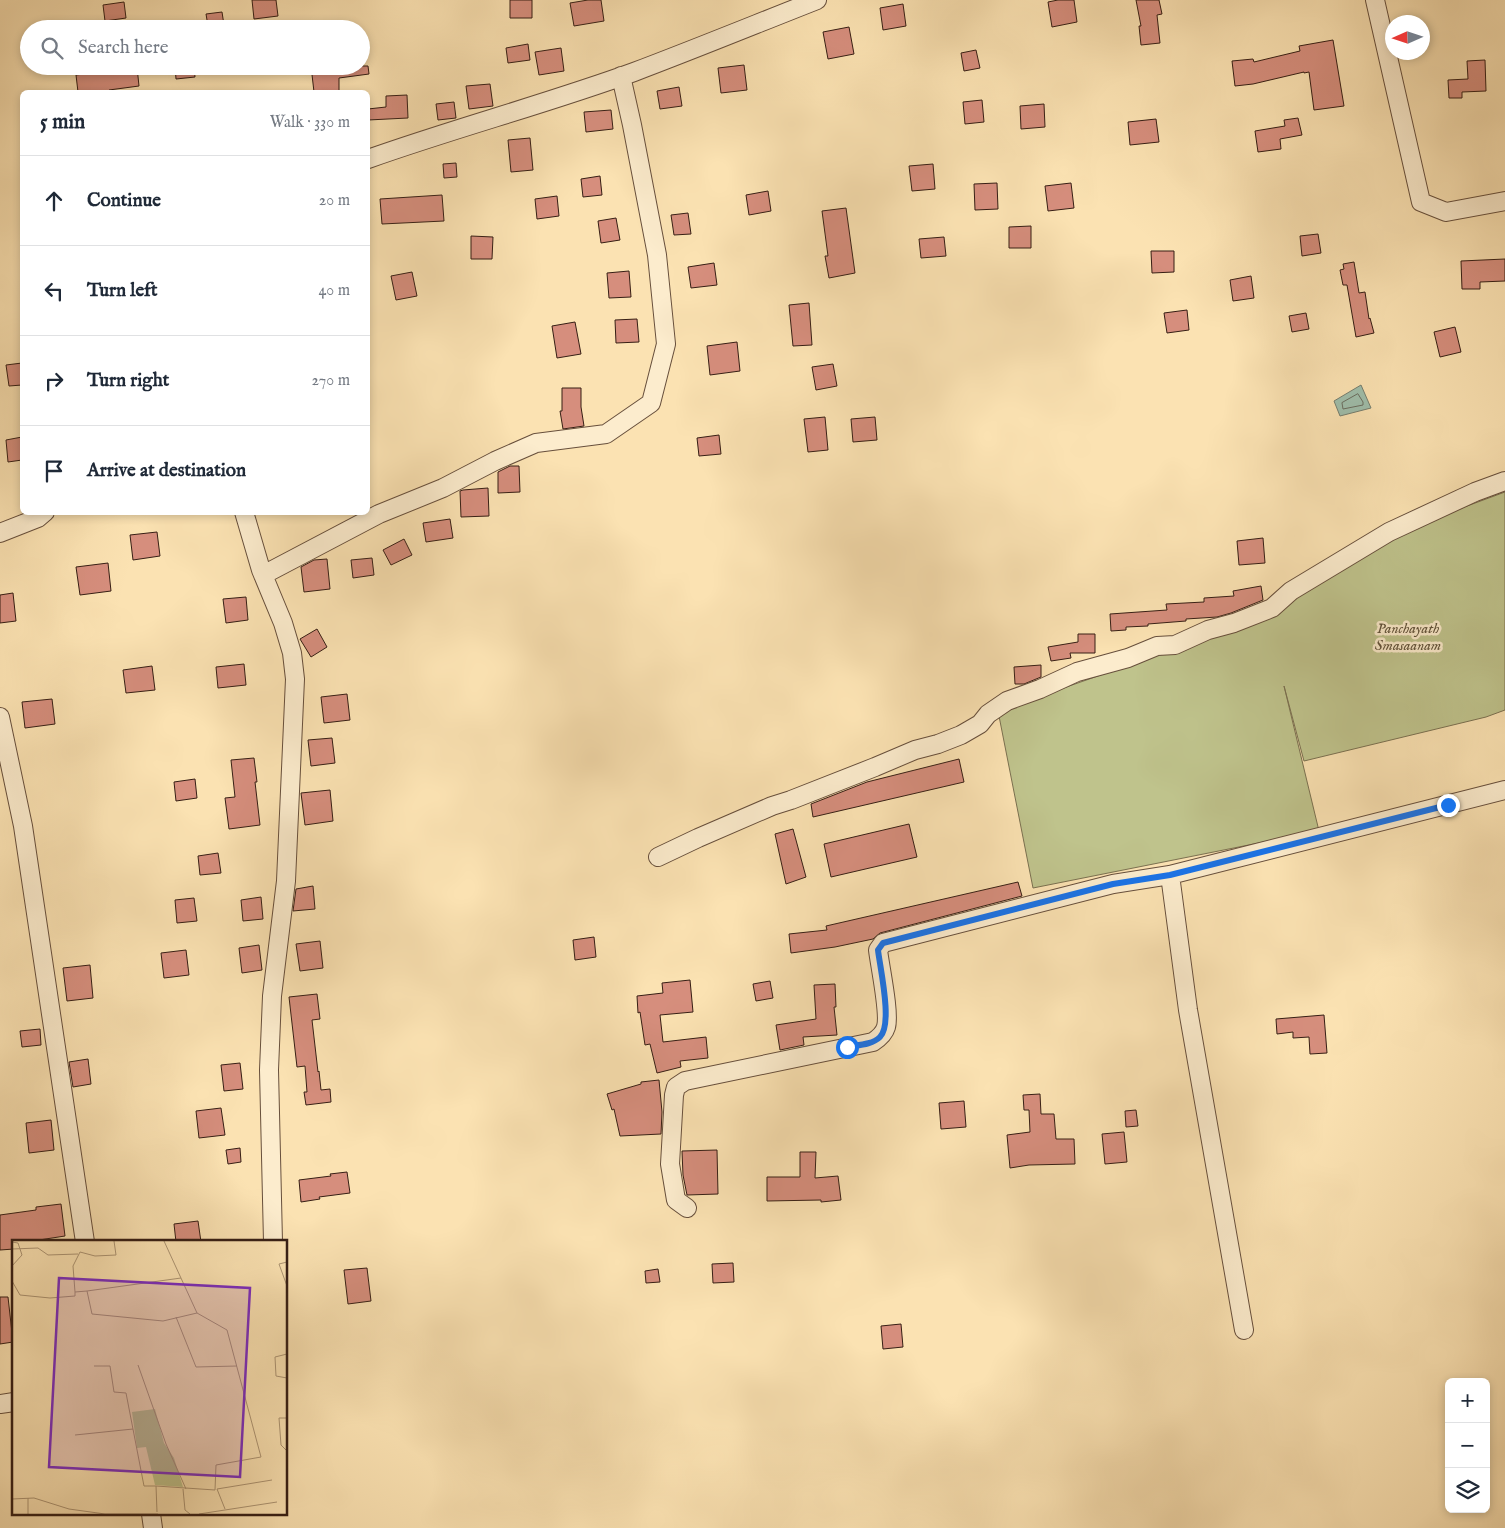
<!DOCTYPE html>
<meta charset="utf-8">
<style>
body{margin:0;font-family:"IM FELL English",serif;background:#f2f2f3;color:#1f2937}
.controls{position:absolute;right:15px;bottom:15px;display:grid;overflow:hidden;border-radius:8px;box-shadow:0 2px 8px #0003}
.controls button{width:45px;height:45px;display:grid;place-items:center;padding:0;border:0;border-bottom:1px solid #e0e1e3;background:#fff;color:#1f2937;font:25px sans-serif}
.compass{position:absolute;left:1385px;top:15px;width:45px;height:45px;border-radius:50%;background:#fff;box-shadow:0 2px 8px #0003;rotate:267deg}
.stop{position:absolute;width:15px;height:15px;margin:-11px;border:4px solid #1a73e8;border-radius:50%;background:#fff}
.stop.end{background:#1a73e8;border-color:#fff;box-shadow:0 1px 5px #0008}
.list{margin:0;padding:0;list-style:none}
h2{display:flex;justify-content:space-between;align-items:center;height:65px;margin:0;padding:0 20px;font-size:21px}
h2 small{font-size:16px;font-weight:400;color:#747a83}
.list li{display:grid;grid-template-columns:32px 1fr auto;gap:15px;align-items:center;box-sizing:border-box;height:90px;padding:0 20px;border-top:1px solid #e0e1e3}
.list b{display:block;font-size:19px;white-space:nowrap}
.list em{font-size:16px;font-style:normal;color:#747a83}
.icon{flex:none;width:28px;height:28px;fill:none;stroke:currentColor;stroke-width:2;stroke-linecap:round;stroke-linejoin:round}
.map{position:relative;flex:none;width:1505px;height:1528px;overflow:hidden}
.search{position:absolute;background:#fff;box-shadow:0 2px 8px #0003;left:20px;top:20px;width:350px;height:55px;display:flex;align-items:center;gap:12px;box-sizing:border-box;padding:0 18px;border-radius:28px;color:#747a83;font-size:19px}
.panel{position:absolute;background:#fff;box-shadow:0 2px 8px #0003;left:20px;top:90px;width:350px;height:425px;border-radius:8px}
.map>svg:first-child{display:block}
.green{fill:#bfc38c;stroke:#7a7050}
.water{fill:#9fbeab;stroke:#757e6f}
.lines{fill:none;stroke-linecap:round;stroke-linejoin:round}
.shore{stroke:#6a6e60;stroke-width:1}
.building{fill:#d68e7d;stroke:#361e14}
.street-casing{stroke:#674f3c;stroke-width:20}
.street{stroke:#fceccd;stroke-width:18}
.route{stroke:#1a73e8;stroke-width:6}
.labels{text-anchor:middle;stroke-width:5;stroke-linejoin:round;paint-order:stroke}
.park-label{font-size:15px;font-style:italic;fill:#5f5038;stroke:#fceccd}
.inset-road{fill:none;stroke:#ac9473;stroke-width:1}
.view{fill:#7b2cbf;fill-opacity:0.15;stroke:#7b2cbf;stroke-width:2.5}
.inset-edge{fill:none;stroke:#361e14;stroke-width:2.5}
</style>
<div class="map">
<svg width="1505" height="1528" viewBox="0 0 1505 1528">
<rect width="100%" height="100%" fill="#fbe2b2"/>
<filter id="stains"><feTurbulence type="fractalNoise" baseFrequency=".004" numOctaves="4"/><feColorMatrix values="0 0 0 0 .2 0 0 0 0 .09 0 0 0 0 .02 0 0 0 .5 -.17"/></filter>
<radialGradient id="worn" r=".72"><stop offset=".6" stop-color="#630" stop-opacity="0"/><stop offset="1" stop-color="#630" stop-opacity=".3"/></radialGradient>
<path class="green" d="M1505 492V710L1486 717 1304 761 1284 686 1319 831 1033 888 998 711 1266 617 1383 537Z"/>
<path class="water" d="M1361 385 1371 408 1340 416 1334 401Z"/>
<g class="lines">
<path class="shore" d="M1358 394 1363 402V405L1343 409 1342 403Z"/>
</g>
<path class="building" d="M252 0H276L278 16 254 19Z
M510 0H532V18H510Z
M588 0H601L604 21 574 26 570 3Z
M1058 0H1074L1077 22 1052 27 1048 2Z
M1136 0H1159L1162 14 1157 15 1160 43 1141 45 1139 26H1141Z
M124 2 126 18 105 21 103 5Z
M903 4 906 26 883 30 880 8Z
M222 12 224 25 208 26 206 14Z
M849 27 854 54 828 59 823 32Z
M1333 40 1344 106 1314 110 1309 72 1304 73V72L1253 84 1235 86 1232 61 1253 59 1254 62 1300 51 1299 46Z
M528 44 530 60 508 63 506 48Z
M561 48 564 71 539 75 535 52Z
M976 50 980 68 964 71 961 53Z
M1485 60 1486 91 1462 92V98H1449L1448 80 1468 79 1467 61Z
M744 65 747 90 721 93 718 68Z
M175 66H194L195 77 176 79Z
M311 66H368L369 74 339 78V92H314Z
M137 67 139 86 109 90V92H78L76 75Z
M490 84 493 106 469 109 466 86Z
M679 87 682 106 660 109 657 91Z
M407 95 408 118 368 120V109L386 107V96Z
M982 100 984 122 965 124 963 102Z
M454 102 456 118 438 120 436 104Z
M1044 104 1045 127 1021 129 1020 106Z
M611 110 613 129 586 132 584 112Z
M1298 118 1302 135 1280 139 1281 149 1258 152 1255 131 1285 126 1284 120Z
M1156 119 1159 142 1130 145 1128 122Z
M530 138 533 170 511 172 508 140Z
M456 163 457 177 444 178 443 164Z
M933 164 935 189 912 191 909 166Z
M600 176 602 195 583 197 581 179Z
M997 183 998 209 975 210 974 184Z
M1071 183 1074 208 1048 211 1045 186Z
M768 191 771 211 749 215 746 195Z
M442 195 444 221 382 224 380 199Z
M557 196 559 216 537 219 535 199Z
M846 208 855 273 829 278 825 256H828L822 211Z
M688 213 691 234 674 235 671 215Z
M616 218 620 240 601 243 598 221Z
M1031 226V248H1009V227Z
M1318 234 1321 253 1302 256 1300 236Z
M471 236 493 237 492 259H471Z
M944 237 946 256 921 258 919 239Z
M1151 251H1174V272L1152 273Z
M1505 259V281L1480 282V289H1462L1461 261Z
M1354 262 1359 293 1365 292 1369 319 1370 318 1374 333 1356 337 1347 285H1343L1340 270 1344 269 1343 264Z
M714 263 717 285 691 288 688 267Z
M629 271 631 297 609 298 607 273Z
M412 272 417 296 396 300 391 276Z
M1251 276 1254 298 1233 301 1230 280Z
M809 303 812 345 793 346 789 305Z
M1187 310 1189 330 1167 333 1164 313Z
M1306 313 1309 329 1292 332 1289 316Z
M637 319 639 342 616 343 615 320Z
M575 322 581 354 557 358 552 326Z
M1455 327 1461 352 1440 357 1434 332Z
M737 342 740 371 710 375 707 346Z
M22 363V385L9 386 6 365Z
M833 364 837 386 816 390 812 367Z
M562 388H581V407L584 426 563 429 560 411H562Z
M825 417 828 450 808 452 804 419Z
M875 417 877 440 853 442 851 419Z
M719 435 721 454 699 456 697 438Z
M22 437V460L8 462 6 440Z
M510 466H519L520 492 498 493V472Z
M488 488 489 516 461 517 460 491 463 490Z
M450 519 453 538 426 542 423 523Z
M157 532 160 556 133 560 130 535Z
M1263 538 1265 563 1239 565 1237 541Z
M404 539 412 555 391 565 383 550Z
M372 558 374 575 353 578 351 560Z
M327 559 330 589 304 592 301 567 314 560Z
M108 563 111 591 80 595 76 567Z
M1261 586 1263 600 1231 613 1217 617 1186 619V621L1148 624V626L1126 627V630L1111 631 1110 614 1167 610 1166 604 1204 602V598L1234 596 1233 591Z
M13 593 16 621 0 623V595Z
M246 597 248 620 226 623 223 599Z
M317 629 327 647 311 657 300 639Z
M1078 634H1095V653H1070L1071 658 1051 661 1048 647 1078 642Z
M244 664 246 685 218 688 216 667Z
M1041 665V677L1024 684H1015L1014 667Z
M152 666 155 690 126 693 123 670Z
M347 694 350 720 324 723 321 697Z
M52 699 55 724 25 728 22 702Z
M332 738 335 763 311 766 308 740Z
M254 758 257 782H255L260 825 229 829 225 798 235 797 231 760Z
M959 759 964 782 813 817 811 804 867 782Z
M195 779 197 798 176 801 174 782Z
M330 790 333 821 305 825 301 793Z
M909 824 917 857 831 877 824 844Z
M793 829 806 877 786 884 775 834Z
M218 853 221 873 200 875 198 856Z
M1018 882 1022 896 880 933 873 939 835 947 791 953 789 934 827 930 826 926Z
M313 886 315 909 293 911 296 889Z
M261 897 263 919 243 921 241 900Z
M194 898 197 921 177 923 175 900Z
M594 937 596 957 575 960 573 940Z
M320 941 323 968 300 971 296 944Z
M259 945 262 970 242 973 239 948Z
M186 950 189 975 164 978 161 953Z
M90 965 93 998 67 1001 63 968Z
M690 980 693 1012 660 1015 663 1042 706 1037 708 1058 680 1061 681 1067 657 1073 650 1044 645 1045 640 1012 638 1013 637 996 663 993 662 983Z
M770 981 773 998 756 1001 753 984Z
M835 984 836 1007H834L837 1035 803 1037 804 1045 780 1050 776 1025 816 1019 814 985Z
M317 994 320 1019 312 1020 318 1072 319 1071 321 1090 330 1089 331 1102 306 1105 304 1092H307L305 1066 297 1067 289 997Z
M1324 1015 1327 1053 1310 1054 1309 1037 1293 1038V1032L1277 1034 1276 1019Z
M40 1029 41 1045 22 1047 20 1031Z
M88 1059 91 1084 73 1087 69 1062Z
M240 1063 243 1089 224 1091 221 1065Z
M659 1080 662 1112 661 1134 620 1136 614 1109 612 1110 607 1094 641 1084V1082Z
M1040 1094 1041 1114H1054L1056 1139H1074L1075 1164 1029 1165 1010 1168 1007 1135 1030 1132 1029 1110H1024L1023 1095Z
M964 1101 966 1127 941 1129 939 1103Z
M221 1108 225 1135 199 1138 196 1111Z
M1136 1110 1138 1126 1126 1127 1125 1111Z
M51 1120 54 1150 29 1153 26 1123Z
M1124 1132 1127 1162 1105 1164 1102 1134Z
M240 1148 241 1162 228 1164 226 1150Z
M717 1150 718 1194 687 1195 683 1175 682 1151Z
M800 1152H816L815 1178 838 1176 841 1200 821 1202V1200L767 1201V1177H800Z
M347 1172 350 1193 319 1197 320 1199 301 1202 299 1180 331 1176 330 1174Z
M61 1204 65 1236 26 1242H14V1249L0 1250V1215L36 1210V1207Z
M198 1221 201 1242H176L174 1224Z
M733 1263 734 1282 713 1283 712 1264Z
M367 1268 371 1301 348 1304 344 1270Z
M658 1269 660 1282 646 1283 645 1271Z
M0 1297H8L13 1342 0 1344Z
M901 1324 903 1347 883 1349 881 1326Z"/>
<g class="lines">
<defs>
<path id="street" d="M1375 0 1421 202 1446 212 1505 201
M368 159C455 128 546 104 634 72 695 49 756 24 817 0
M244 512 261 570 283 623 292 653 295 679 286 881 272 996 269 1070 273 1242
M0 533 38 518 45 512
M263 575 379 514 443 488 495 461 536 443 606 434 651 403 666 344 657 255 632 125 621 76
M0 717 23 826 85 1242
M658 857 698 838 772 806 791 800 875 767 915 750 938 744 961 735 980 724 988 714 1007 701 1040 689 1077 672 1128 658 1157 646 1175 645 1208 630 1234 623 1272 608 1291 591 1389 532 1475 492 1505 481
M1170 875 1188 1010 1244 1330
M687 1208 676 1200 670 1164 674 1095 676 1087 685 1081 873 1042C879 1038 884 1034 886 1027 890 1013 880 967 878 950L883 943 1113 884 1170 875 1505 790
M0 1404 14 1402
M151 1514 153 1528"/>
</defs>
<use href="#street" class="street-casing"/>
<use href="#street" class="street"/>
</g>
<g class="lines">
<path class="route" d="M847 1047C857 1045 872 1045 880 1037 893 1024 880 968 878 950L883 943 1113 884 1170 875 1448 805"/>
</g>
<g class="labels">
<g class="park-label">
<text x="1408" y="633">Panchayath<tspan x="1408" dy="17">Smasaanam</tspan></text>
</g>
</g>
<g transform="translate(12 1240)">
<rect width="275" height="275" fill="#fbe2b2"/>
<path d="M143 169 152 203 162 218 171 247 143 245 134 207 125 208 120 172Z" fill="#bfc38c"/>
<path class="inset-road" d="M102 1 104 15 83 16 68 12 61 26 63 52 75 51 80 74 151 81 185 73M0 2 6 3 10 15 0 26M0 9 26 8 36 15 66 14M275 22 267 24 275 46M0 41 8 55 38 58 63 56V52M75 51 169 38M164 77 184 127 225 126M275 114 263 117 264 136 275 138M126 125 154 204 174 249M82 126H98L102 152 114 153 132 246H144M275 178H267L269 205 275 211M63 195 121 189M171 249 173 270 178 274M0 259 22 258 57 269 93 274H146M213 269 205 249 260 240M145 272 144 246 203 250 204 225 249 217 215 90 185 73 152 1M16 274V258M187 274 265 262"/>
<path class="view" d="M47 38 238 48 228 237 37 227Z"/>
<rect width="275" height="275" class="inset-edge"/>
</g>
<rect width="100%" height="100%" filter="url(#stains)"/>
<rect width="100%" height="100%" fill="url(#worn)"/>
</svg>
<div class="controls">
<button>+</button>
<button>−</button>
<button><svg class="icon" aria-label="layers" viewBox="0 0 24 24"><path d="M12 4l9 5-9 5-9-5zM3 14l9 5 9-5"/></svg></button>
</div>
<svg class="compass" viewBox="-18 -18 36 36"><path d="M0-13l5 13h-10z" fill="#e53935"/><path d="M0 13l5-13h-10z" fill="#747a83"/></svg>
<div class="stop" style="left:847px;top:1047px"></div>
<div class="stop end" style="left:1448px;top:805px"></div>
<div class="search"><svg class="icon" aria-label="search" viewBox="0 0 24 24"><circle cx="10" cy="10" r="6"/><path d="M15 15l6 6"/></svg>Search here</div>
<section class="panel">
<h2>5 min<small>Walk · 330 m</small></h2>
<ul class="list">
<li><svg class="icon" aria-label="ahead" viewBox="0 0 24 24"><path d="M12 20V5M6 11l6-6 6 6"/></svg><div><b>Continue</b></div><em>20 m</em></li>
<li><svg class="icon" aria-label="left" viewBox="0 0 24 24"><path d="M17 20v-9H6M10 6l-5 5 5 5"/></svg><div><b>Turn left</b></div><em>40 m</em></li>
<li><svg class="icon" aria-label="right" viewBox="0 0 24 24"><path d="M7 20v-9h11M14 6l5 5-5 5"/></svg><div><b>Turn right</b></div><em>270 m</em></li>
<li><svg class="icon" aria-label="arrive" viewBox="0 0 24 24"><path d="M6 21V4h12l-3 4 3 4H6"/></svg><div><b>Arrive at destination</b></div></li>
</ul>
</section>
</div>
